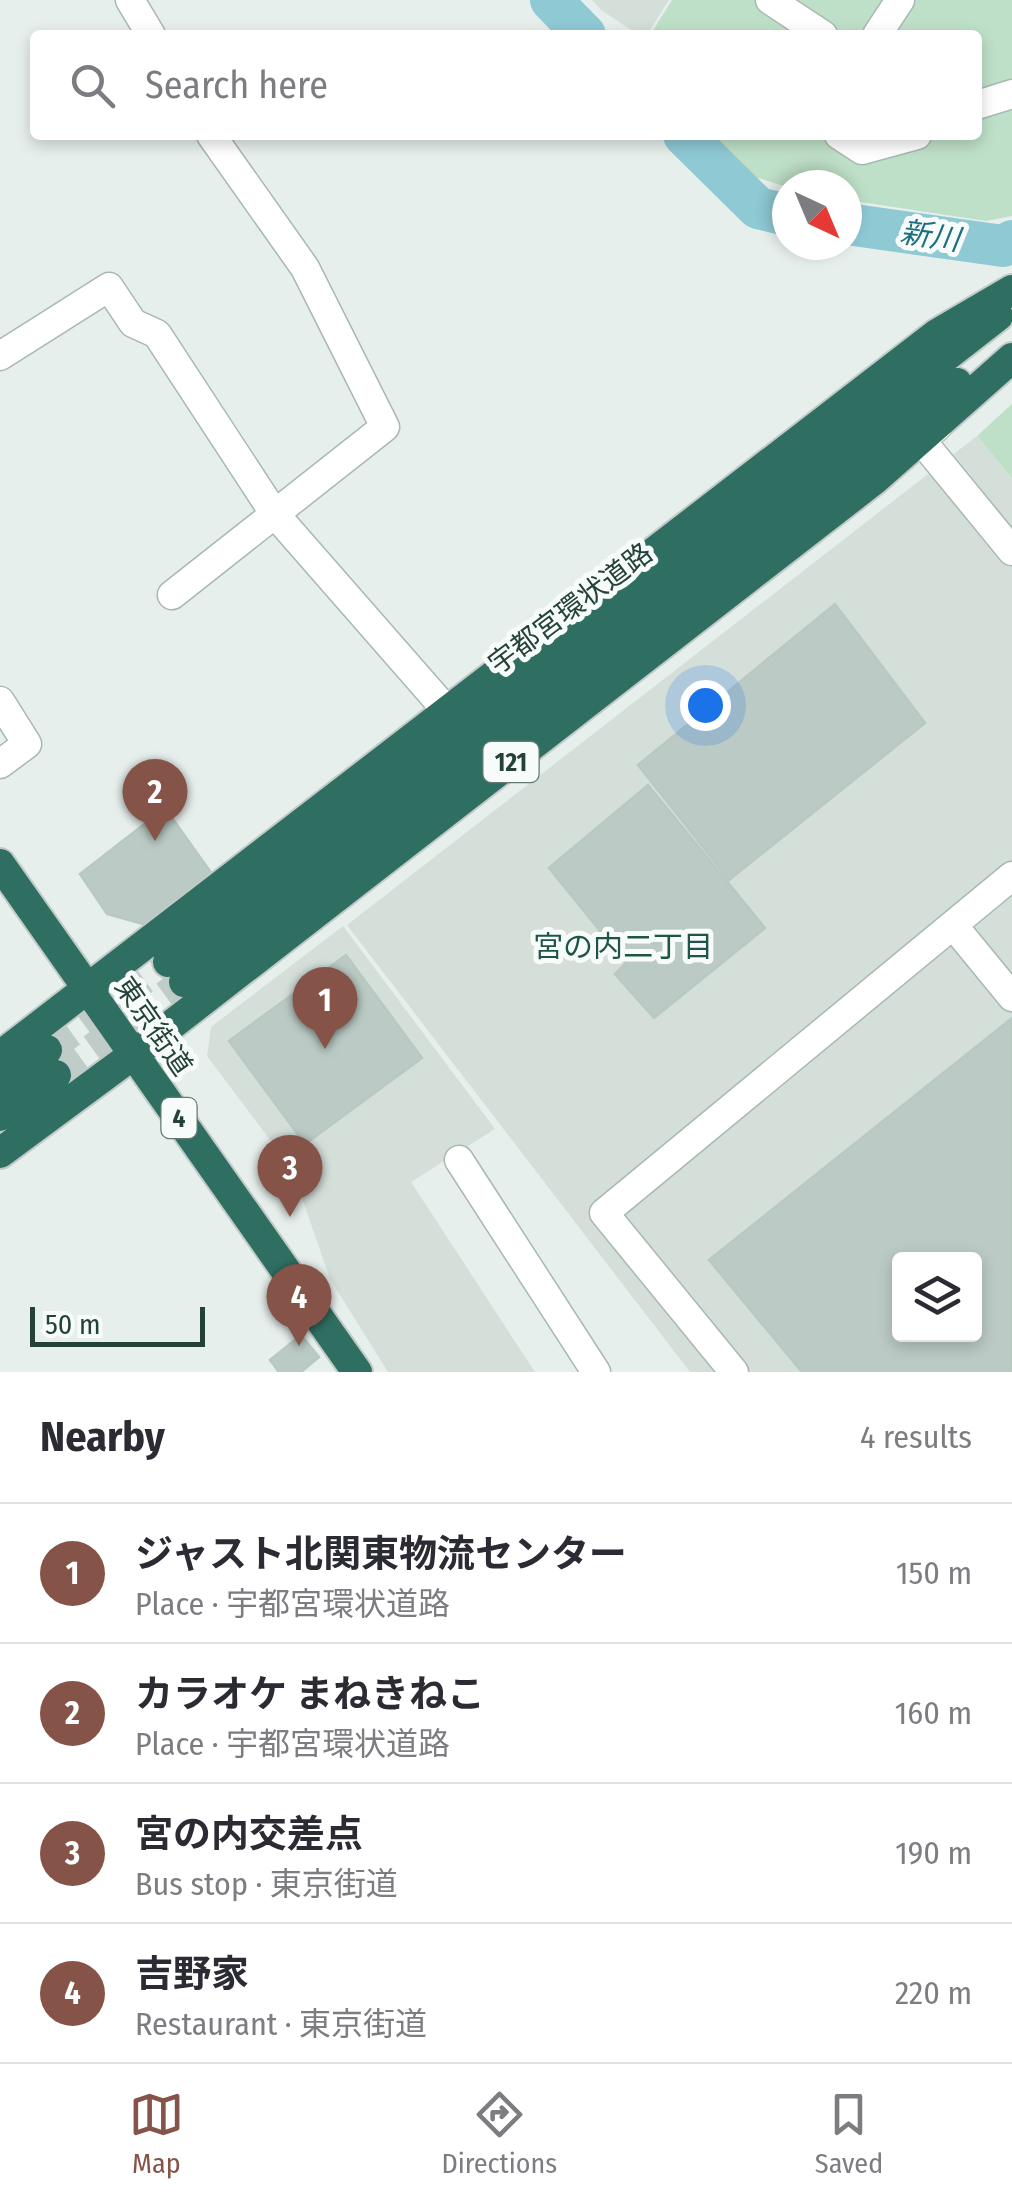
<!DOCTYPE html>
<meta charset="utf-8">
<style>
body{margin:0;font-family:"Fira Sans Condensed","Noto Sans JP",sans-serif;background:#f2f2f3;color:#2b2b33}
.controls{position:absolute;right:30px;bottom:30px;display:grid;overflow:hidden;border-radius:10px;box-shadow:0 5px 15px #0003}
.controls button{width:90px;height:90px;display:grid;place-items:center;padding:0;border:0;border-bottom:2px solid #e1e1e2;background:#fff;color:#2b2b33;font:50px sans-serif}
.compass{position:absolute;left:772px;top:170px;width:90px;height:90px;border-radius:50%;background:#fff;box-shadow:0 5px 15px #0003;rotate:136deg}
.scale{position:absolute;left:30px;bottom:25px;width:175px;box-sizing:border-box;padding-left:10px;border:5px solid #24423a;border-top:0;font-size:28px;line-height:35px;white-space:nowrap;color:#24423a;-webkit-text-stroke:8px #f7fbf9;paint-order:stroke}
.you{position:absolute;left:705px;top:705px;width:35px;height:35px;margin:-25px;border:8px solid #fff;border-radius:50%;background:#1a73e8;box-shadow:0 0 0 15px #1a73e833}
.badge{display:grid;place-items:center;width:65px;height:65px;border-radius:50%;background:#855347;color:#fff;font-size:32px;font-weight:700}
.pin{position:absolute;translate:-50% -82px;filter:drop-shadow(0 2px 5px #0008)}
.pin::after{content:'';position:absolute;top:52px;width:35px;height:30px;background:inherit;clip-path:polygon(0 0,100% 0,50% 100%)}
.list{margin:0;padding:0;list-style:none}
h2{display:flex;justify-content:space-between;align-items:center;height:130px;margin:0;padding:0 40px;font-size:42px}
h2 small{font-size:32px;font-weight:400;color:#7c7c81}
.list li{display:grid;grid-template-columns:65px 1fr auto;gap:30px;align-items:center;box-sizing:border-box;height:140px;padding:0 40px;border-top:2px solid #e1e1e2}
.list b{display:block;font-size:38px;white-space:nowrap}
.list p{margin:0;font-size:32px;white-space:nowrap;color:#7c7c81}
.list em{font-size:32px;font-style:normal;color:#7c7c81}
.icon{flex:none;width:55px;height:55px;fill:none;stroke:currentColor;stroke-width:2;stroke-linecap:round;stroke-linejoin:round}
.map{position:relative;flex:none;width:1012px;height:1372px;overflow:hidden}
.search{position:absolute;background:#fff;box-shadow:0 5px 15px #0003;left:30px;right:30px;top:30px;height:110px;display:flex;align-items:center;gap:25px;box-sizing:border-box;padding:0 35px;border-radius:10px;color:#7c7c81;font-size:38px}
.sheet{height:690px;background:#fff}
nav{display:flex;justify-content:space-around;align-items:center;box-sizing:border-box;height:140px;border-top:2px solid #e1e1e2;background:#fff;font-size:28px;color:#7c7c81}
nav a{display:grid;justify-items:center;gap:5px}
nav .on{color:#855347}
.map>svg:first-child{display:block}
.built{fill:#d4dfda;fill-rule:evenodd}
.green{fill:#bfe0c8}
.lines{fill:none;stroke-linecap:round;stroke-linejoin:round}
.river{stroke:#8ec9d4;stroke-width:42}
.building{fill:#bbcac4;stroke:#b8c9c2;stroke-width:2.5;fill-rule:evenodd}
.highway-tunnel{stroke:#bfccc8;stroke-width:30;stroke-dasharray:30 15;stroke-linecap:butt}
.minor-casing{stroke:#a8b8b2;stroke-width:31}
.highway-casing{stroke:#c2cac8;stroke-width:34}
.minor{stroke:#fff;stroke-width:28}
.highway{stroke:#2f6f62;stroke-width:30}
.labels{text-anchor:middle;stroke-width:10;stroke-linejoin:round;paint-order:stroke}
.shield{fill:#f7fbf9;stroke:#637a73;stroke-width:2.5}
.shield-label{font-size:25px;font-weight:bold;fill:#24423a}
.street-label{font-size:28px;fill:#24423a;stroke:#f7fbf9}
.water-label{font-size:30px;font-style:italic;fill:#1c6f80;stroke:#f7fbf9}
.neighbourhood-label{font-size:30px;fill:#1f5548;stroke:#f7fbf9}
</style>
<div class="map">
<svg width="1012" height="1372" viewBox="0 0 1012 1372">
<rect width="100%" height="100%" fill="#e6efeb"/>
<path class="built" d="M592 0H669L647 35H639L601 10Z
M977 436 1012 478V1372H690L347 925ZM900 1260H974V1334H900Z
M343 926 495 1129 411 1182 535 1372H388L330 1279 292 1169 207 1056 211 1027Z"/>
<path class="green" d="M672 0H1012V216L986 221 847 200V185L787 187 752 176 714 135H977V35H650Z
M1012 404V478L977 436Z"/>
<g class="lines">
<path class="river" d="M551 0 585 35
M684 135 758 208 787 215
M847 224 1003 246 1012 241"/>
</g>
<path class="building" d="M835 604 925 723 729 880 638 765Z
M648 785 765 928 654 1018 615 974 626 963 549 868Z
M165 808 212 874 146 925 107 914 80 874Z
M346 955 422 1058 305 1144 229 1041Z
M1012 1018V1372H802L709 1260ZM900 1260H974V1334H900Z
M301 1335 319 1357 301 1372H279L270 1360Z"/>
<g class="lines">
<path class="highway-tunnel" d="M47 1050 168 962
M56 1075 184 982"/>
<defs>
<path id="minor" d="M130 0 151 35
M770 0 823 35
M877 35 900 0
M977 105 1012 94
M839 135 862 150 917 135
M0 356 109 287 133 323 157 334 274 513 448 712
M937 427 921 440 1012 551
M172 595 385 427 305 268 211 135
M0 701 27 744 0 764
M953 925 1012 997
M459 1160 596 1372
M734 1372 604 1213 1012 876"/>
<path id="highway" d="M0 864 357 1372
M168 962 998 316
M184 982 957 383
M0 1056 937 334 1012 290
M0 1083 47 1050
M0 1116 56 1075
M0 1153 134 1054 874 480 1012 358"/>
</defs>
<use href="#minor" class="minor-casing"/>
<use href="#highway" class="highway-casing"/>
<use href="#minor" class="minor"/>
<use href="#highway" class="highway"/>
</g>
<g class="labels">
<g class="shield">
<rect x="483.5" y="742" width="55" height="40" rx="8"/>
<rect x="161.5" y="1098" width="35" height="40" rx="8"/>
</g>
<g class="shield-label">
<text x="511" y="771">121</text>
<text x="179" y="1127">4</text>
</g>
<g class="street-label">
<text transform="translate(570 608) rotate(-37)" y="10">宇都宮環状道路</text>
<text transform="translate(154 1026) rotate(55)" y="10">東京街道</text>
</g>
<g class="water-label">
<text transform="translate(930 236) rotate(8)" y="10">新川</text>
</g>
<g class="neighbourhood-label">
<text x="623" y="957">宮の内二丁目</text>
</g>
</g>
</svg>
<div class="controls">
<button><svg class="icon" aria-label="layers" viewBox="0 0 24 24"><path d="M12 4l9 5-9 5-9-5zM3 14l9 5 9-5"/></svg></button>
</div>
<svg class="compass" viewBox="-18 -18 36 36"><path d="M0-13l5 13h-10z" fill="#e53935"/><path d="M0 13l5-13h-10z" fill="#7c7c81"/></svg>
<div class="scale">50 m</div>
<div class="you"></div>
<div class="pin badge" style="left:325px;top:1049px">1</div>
<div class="pin badge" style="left:155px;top:841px">2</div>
<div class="pin badge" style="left:290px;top:1217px">3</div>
<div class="pin badge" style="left:299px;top:1346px">4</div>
<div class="search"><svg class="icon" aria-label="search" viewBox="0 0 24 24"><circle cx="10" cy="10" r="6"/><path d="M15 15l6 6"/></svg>Search here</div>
</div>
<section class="sheet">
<h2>Nearby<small>4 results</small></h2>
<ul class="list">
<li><span class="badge">1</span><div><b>ジャスト北関東物流センター</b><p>Place · 宇都宮環状道路</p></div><em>150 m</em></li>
<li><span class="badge">2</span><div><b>カラオケ まねきねこ</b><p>Place · 宇都宮環状道路</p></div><em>160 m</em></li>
<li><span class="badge">3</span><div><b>宮の内交差点</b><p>Bus stop · 東京街道</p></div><em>190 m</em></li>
<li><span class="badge">4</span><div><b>吉野家</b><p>Restaurant · 東京街道</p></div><em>220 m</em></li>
</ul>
</section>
<nav>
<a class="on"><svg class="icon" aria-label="map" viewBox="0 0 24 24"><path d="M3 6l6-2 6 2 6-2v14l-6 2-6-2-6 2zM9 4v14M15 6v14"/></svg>Map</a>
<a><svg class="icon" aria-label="directions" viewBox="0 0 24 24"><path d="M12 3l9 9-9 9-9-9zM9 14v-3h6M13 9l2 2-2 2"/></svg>Directions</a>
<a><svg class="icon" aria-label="saved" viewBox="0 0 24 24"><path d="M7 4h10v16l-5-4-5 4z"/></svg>Saved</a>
</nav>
